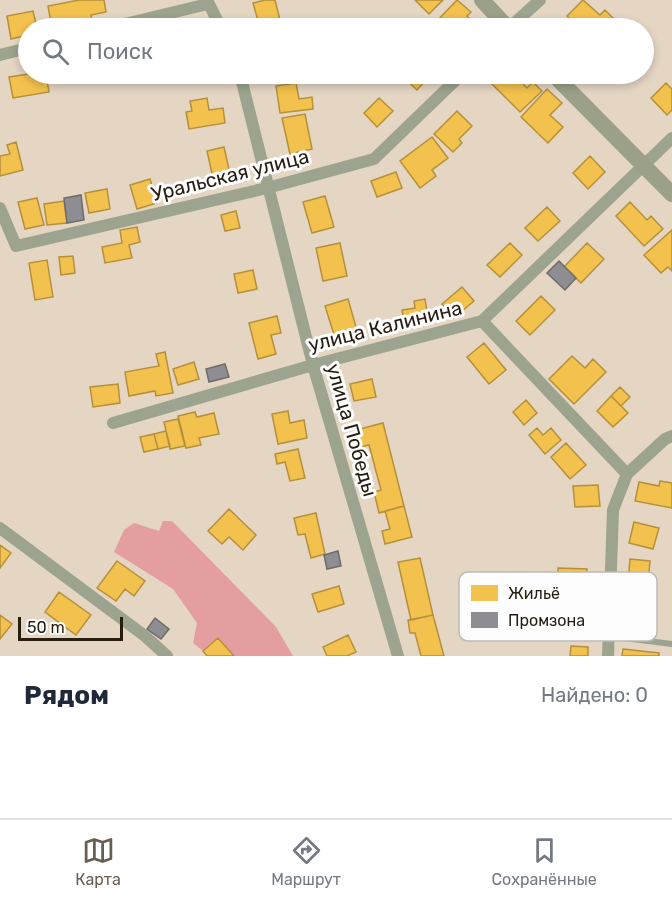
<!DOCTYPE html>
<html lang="ru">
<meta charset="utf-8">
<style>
body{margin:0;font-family:Rubik,sans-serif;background:#f2f2f3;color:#1f2937}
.scale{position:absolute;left:18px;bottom:15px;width:105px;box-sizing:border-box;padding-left:6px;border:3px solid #261c10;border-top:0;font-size:16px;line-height:21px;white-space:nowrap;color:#261c10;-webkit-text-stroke:4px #fdfdfd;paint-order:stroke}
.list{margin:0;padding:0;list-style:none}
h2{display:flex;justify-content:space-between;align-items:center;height:78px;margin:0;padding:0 24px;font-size:26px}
h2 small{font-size:20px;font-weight:400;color:#747a83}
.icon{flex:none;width:33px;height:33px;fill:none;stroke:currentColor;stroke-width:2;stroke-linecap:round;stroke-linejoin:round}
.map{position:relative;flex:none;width:672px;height:656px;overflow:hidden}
.search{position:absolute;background:#fff;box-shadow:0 3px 9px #0003;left:18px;right:18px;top:18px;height:66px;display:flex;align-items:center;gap:15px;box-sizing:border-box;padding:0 21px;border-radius:33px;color:#747a83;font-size:22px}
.sheet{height:162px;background:#fff}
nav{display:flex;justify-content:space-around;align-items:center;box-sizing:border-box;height:84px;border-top:2px solid #e0e1e3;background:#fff;font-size:16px;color:#747a83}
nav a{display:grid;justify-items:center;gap:3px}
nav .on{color:#695d4f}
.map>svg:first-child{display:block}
.forest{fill:#e49e9f}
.homes{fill:#f2c14e;stroke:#b5903b;stroke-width:1.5}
.industry{fill:#8d8d92;stroke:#6e6b6b;stroke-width:1.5}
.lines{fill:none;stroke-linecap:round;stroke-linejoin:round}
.lane{stroke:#9ca48f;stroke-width:6}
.street{stroke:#9ca48f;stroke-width:12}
.secondary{stroke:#9ba188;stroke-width:16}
.labels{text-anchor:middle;stroke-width:6;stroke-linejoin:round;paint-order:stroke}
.street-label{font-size:20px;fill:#261c10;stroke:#fdfdfd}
.key{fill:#fdfdfd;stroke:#bcbab6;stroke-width:1.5}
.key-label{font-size:16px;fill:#261c10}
</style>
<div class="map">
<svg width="672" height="656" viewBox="0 0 672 656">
<rect width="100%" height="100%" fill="#e5d6c4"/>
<path class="forest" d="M163 521H172L276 627 293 656H234L218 638 203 651 193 643 197 623 173 589 114 552 124 530 134 523 159 531Z"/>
<path class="homes" d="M79 0H104L106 12 91 15 93 27 52 28 48 6Z
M265 0H275L282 28H260L253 3Z
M415 0H443L429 14Z
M457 0 471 12 467 16 479 28H440L435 23Z
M583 0 600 15 605 10 614 19 605 28H579L567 16Z
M33 11 37 28H28V35L11 39 7 16Z
M29 74H46L49 92 13 98 9 77Z
M58 74H79V78L59 81Z
M404 74H421L427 79 417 90 402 76Z
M503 74H514L527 88 533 82 542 91 520 112 492 84Z
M296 83 299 99 312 97 313 109 280 113 276 86Z
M666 83 672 89V110L667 115 651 98Z
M547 89 562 103 550 115 563 127 548 143 521 117Z
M207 98 209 110 223 108 225 123 189 129 186 112 192 111 190 101Z
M379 98 393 111 377 127 364 113Z
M457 111 472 126 459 139 462 143 453 152 434 134Z
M305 114 312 149 290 154 282 118Z
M432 137 448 158 432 170 436 176 420 188 400 161Z
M16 142 23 170 0 176V156L10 154 7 145Z
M224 147 230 174 213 178 207 151Z
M590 156 605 172 588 189 573 173Z
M396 172 402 188 377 197 371 181Z
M150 179 157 203 137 209 130 185Z
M107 189 110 209 89 213 85 193Z
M325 196 334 227 312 233 303 202Z
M37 198 44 225 25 229 18 202Z
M64 201 67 223 47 225 44 204Z
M630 202 647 220 651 216 663 229 644 246 616 216Z
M547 207 560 221 538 241 525 228Z
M236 211 240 228 225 231 221 215Z
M137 227 140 242 129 245 132 258 105 263 102 247 122 243 120 230Z
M672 230V271L668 267 661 273 644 255Z
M340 243 347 276 323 281 316 248Z
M510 243 522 255 500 277 487 265Z
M587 243 604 259 581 283 564 267Z
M73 256 75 273 61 275 59 257Z
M47 260 53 297 35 300 29 263Z
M253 270 257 289 238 293 234 274Z
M462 287 474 301 454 318 442 304Z
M541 296 555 310 530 335 516 321Z
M348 299 358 334 336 341 325 306Z
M425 299 429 323 405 327 402 310 415 308 414 301Z
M277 316 281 333 271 335 276 354 258 359 249 323Z
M484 343 506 370 489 384 467 357Z
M165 352 173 393 156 396 155 391 129 396 125 372 159 366 156 354Z
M572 356 585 368 593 359 606 372 574 404 549 379Z
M194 362 199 379 178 385 173 369Z
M372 379 376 397 354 401 350 384Z
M118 384 120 403 93 407 90 387Z
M620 387 630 397 621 406 611 396Z
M611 396 628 413 613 427 597 411Z
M526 400 537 413 524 425 513 412Z
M288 411 290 423 304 420 307 438 278 444 272 414Z
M195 412 197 417 214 413 219 434 199 438 201 445 186 448 178 416Z
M178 419 185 446 170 449 164 422Z
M383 423 404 506 379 513 374 492 381 490 369 445 361 447 356 430Z
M537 428 543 435 551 428 561 440 545 454 529 435Z
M166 431 170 446 158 449 154 434Z
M154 434 158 449 144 452 140 437Z
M566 443 586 465 570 479 551 457Z
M298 449 305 478 290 481 285 462 277 464 275 454Z
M660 481 672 483V508L635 501 639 482 659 486Z
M598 485 600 506 575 507 573 486Z
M404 506 412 537 385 544 382 531 390 529 385 511Z
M229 509 256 535 243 550 229 537 222 544 208 531Z
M316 513 325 554 311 558 305 534 298 535 294 518Z
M634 522 659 528 653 549 629 543Z
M0 545 11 553 0 568Z
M420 558 433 615 411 620 398 562Z
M630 559 650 561 648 584 628 582Z
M117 561 145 581 134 596 125 589 116 601 97 588Z
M558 568 587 569 586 590H581V599L557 598Z
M339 586 344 604 318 612 312 594Z
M59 592 91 615 76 635 45 612Z
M0 615 12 624 0 639Z
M433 615 444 656H421L415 633H410L408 620Z
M348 635 356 652 347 656H327L323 647Z
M218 638 234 656H207L203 651Z
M571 646 588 647V656H570Z
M623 649 659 653V656H622Z"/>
<path class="industry" d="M81 195 84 220 67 223 64 198Z
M559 261 576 278 565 290 547 273Z
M225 364 229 377 209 382 206 369Z
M338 551 341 566 327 569 324 555Z
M155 618 169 629 161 639 147 629Z"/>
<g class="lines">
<path class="lane" d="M608 636 672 644"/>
<path class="street" d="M207 0 221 28
M108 28 208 4
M509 28 540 0
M0 55 28 48
M240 74 313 365 398 656
M0 208 16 246 267 188 374 159 462 74
M482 321 627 474
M113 423 313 365 482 321 672 138
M0 528 145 636 167 656
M608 656 613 510 627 474 665 439 672 436"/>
<path class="secondary" d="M482 0 508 28
M553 74 672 194"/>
</g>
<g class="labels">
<g class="street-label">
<text transform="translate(230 175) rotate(-14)" y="7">Уральская улица</text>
<text transform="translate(385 326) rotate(-14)" y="7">улица Калинина</text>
<text transform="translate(352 430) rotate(74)" y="7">улица Победы</text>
</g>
</g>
<rect x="459" y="572" width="198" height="69" rx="9" class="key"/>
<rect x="471" y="585" width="27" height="16" fill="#f2c14e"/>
<rect x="471" y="612" width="27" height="16" fill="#8d8d92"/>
<g class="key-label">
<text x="508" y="599">Жильё</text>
<text x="508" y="626">Промзона</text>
</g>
</svg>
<div class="scale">50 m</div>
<div class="search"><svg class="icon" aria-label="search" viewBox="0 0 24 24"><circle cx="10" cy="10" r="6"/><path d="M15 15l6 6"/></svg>Поиск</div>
</div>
<section class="sheet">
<h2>Рядом<small>Найдено: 0</small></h2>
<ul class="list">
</ul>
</section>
<nav>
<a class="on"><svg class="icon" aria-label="map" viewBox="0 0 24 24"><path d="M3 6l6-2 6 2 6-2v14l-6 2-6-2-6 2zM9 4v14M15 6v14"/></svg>Карта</a>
<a><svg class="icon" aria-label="directions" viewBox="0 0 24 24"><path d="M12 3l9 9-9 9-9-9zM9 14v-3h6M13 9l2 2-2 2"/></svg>Маршрут</a>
<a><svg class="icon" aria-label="saved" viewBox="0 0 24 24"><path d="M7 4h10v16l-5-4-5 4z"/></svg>Сохранённые</a>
</nav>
